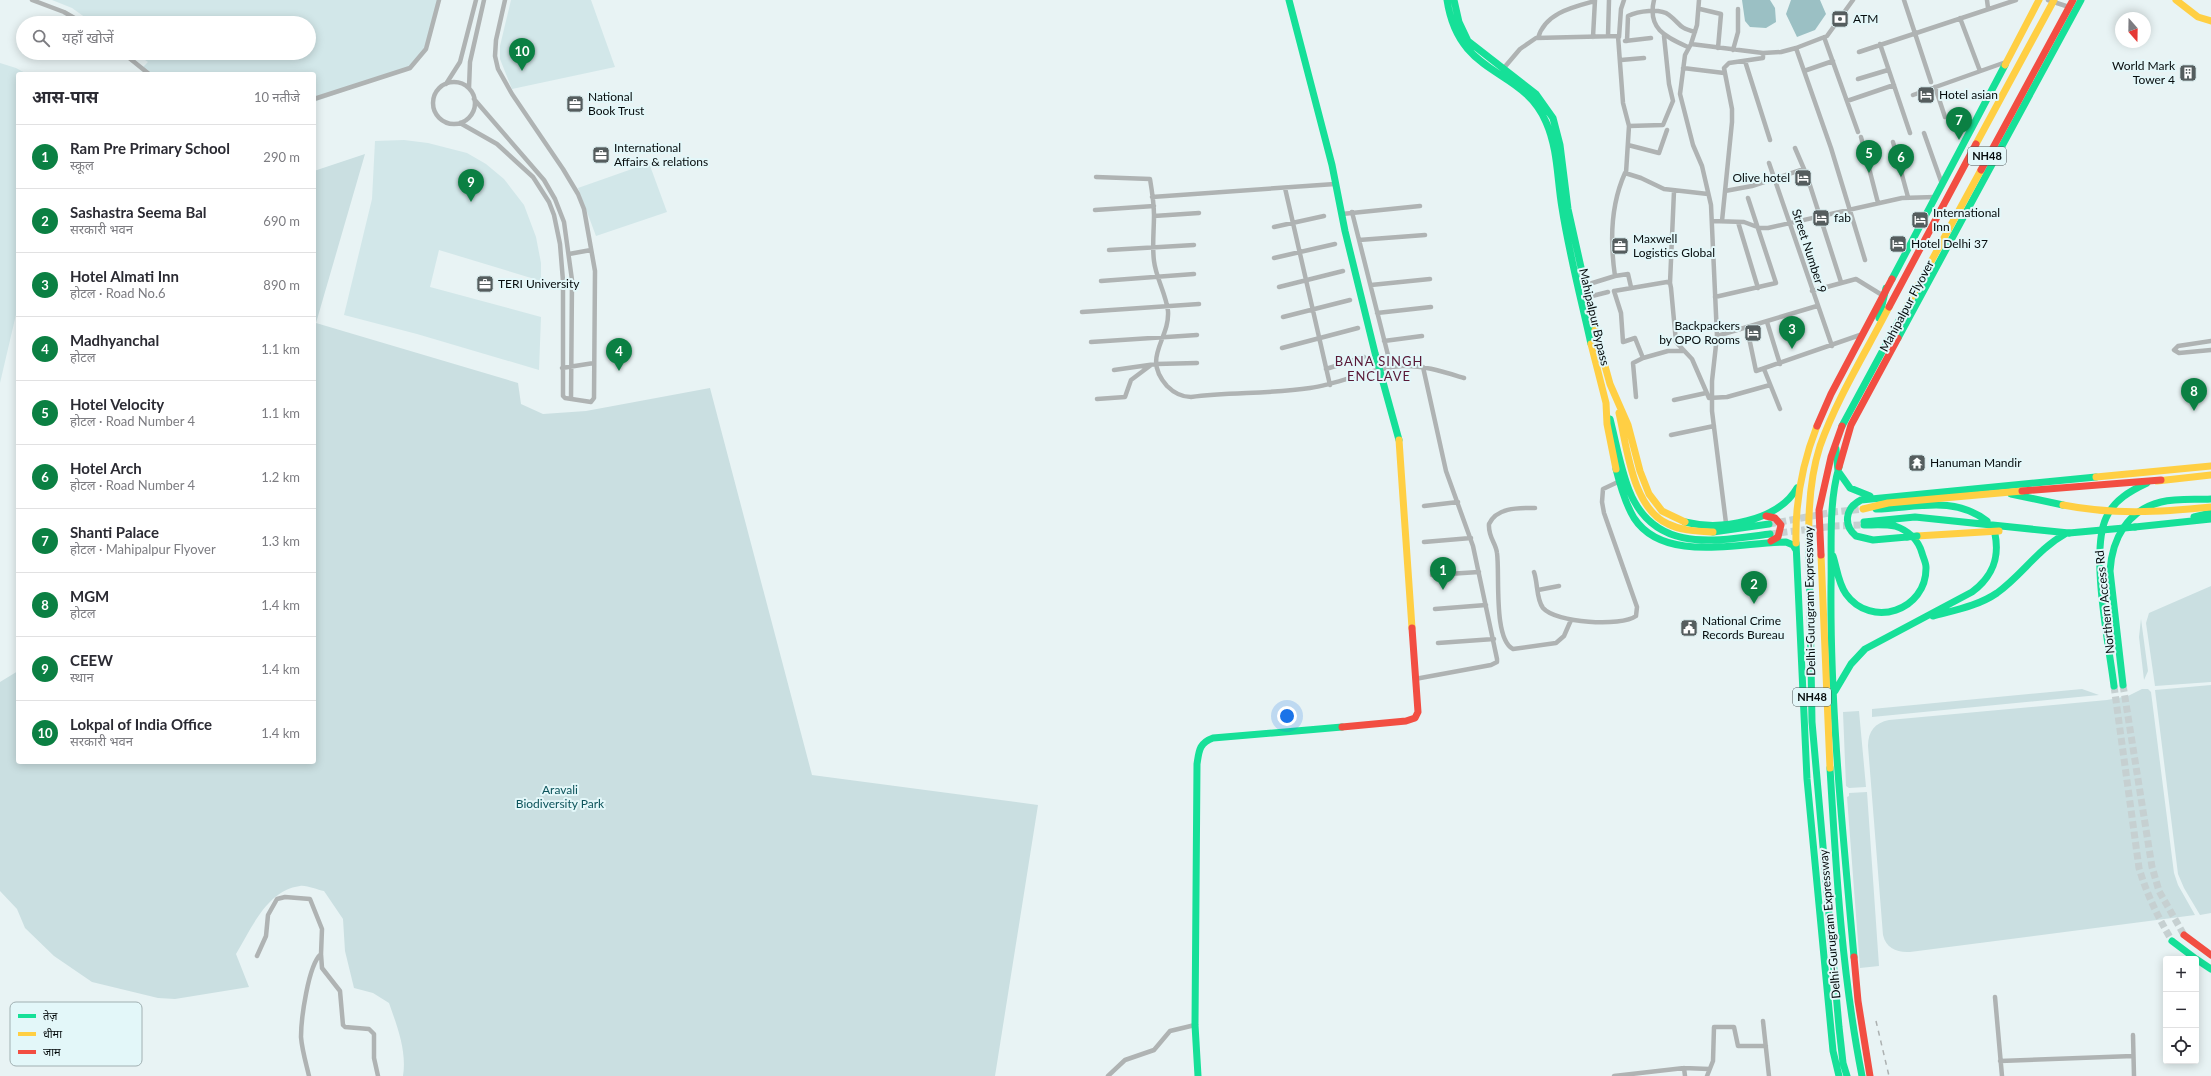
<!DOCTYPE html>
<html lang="hi">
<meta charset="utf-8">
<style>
body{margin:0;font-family:Lato,"Noto Sans Devanagari",sans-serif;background:#f7f7f7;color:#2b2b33}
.controls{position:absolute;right:12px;bottom:12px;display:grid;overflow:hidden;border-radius:4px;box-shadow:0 2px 10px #0003}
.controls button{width:36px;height:36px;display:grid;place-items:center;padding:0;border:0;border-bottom:1px solid #e1e1e2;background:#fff;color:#2b2b33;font:20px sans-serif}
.compass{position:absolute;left:2115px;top:12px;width:36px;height:36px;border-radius:50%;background:#fff;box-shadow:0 2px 10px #0003;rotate:160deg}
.you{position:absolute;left:1287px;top:716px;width:14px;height:14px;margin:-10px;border:3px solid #fff;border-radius:50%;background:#1a73e8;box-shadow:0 0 0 6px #1a73e833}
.badge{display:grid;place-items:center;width:26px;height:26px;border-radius:50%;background:#0b8043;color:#fff;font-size:13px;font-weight:700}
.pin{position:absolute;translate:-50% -33px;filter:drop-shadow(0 1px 2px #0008)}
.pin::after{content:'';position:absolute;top:21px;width:14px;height:12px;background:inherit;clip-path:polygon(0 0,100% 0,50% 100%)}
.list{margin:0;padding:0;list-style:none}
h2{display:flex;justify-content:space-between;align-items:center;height:52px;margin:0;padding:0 16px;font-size:17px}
h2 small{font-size:13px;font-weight:400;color:#7c7c81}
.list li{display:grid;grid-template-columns:26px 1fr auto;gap:12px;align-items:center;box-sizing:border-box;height:64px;padding:0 16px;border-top:1px solid #e1e1e2}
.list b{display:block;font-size:15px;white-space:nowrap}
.list p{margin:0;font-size:13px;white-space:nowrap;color:#7c7c81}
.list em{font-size:13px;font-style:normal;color:#7c7c81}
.icon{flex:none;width:22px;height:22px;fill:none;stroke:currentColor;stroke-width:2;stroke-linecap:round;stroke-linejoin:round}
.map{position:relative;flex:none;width:2211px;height:1076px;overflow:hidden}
.search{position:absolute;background:#fff;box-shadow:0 2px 10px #0003;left:16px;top:16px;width:300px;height:44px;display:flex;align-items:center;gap:10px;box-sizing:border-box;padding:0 14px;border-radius:22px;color:#7c7c81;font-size:15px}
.panel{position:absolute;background:#fff;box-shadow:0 2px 10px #0003;left:16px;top:72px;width:300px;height:692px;border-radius:4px}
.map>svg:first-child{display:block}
.built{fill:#d2e7e9}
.green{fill:#cadfe1}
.water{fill:#9bc0c4}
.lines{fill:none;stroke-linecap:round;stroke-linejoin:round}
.secondary-tunnel{stroke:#c6d0d1;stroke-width:7;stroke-dasharray:7 3.5;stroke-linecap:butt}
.street{stroke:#afb3b3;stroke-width:4.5}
.fast{stroke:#16e098;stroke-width:7}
.slow{stroke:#ffcf43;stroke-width:7}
.jam{stroke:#f24e42;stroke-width:7}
.rail{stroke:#acb1b1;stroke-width:1.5;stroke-dasharray:5 5;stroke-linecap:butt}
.fast-bridge{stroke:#16e098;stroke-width:7}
.slow-bridge{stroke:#ffcf43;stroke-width:7}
.jam-bridge{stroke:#f24e42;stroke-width:7}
.labels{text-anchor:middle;stroke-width:4;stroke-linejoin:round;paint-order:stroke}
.shield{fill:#e3f7f9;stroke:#485254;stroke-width:1}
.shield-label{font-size:11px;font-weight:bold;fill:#060c0d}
.poi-label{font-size:12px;fill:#060c0d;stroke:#e3f7f9;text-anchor:start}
.street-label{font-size:12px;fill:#060c0d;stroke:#e3f7f9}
.park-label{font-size:12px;fill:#0d545b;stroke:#e3f7f9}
.neighbourhood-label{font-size:13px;letter-spacing:1px;fill:#591836;stroke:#e3f7f9}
.key{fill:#e3f7f9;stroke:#a1b0b2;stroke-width:1}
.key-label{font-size:11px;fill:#060c0d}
</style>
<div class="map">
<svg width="2211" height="1076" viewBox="0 0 2211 1076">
<rect width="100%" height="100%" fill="#e8f3f4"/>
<path class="built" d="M52 0H439L426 49 410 68 314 102V74H149L142 68 148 62 135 53H309V23H93L72 8Z
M511 0H591L615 67 512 89 500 59V46Z
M0 63 16 68 27 74H18V306L0 383Z
M404 140 428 143 467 153 486 164 504 179 524 205 536 237 541 263V281L439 250 430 287 541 317 539 370 417 334 344 315 372 199 375 141Z
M649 163 667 212 596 236 578 188Z"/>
<path class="green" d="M365 154 316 323 518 383 521 404 543 414 586 411 710 388 812 775 1038 805 995 1076H403C407 1051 397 1026 389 1003L373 993 354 988 345 951 343 919 324 891C317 890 307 885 300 886 267 890 251 929 236 954L249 987 175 999 158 998 92 982 54 956 25 928 17 909 0 891V682L18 671V762H314V171Z
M2211 586V682L2155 686 2146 623 2149 613Z
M2141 619 2148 671 2144 680 2139 637Z
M2211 685V913L2200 915 2184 888 2178 874 2155 690Z
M2082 689 2099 695 1872 717V709Z
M2142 689H2148L2151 692 2174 873 2178 885 2195 915 1910 952C1897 953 1886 948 1883 935L1868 746C1868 731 1875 723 1889 720L2107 700 2128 696Z
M1859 711 1866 787 1849 788 1846 786 1843 712Z
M1867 792 1879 966 1860 968 1847 797 1849 796V793Z"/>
<path class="water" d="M1742 0H1770L1775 8 1776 22 1766 28 1750 27 1745 21Z
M1791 0H1820L1826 14 1815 30 1797 37 1786 14Z"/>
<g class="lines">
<path class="secondary-tunnel" d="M1769 524 1834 512 1863 509
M1770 534 1835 526 1864 525
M2123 685 2152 867 2159 891 2184 935
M2114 686 2139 868C2147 895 2158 917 2172 941"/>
<path class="street" d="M32 0 64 12 83 23
M1654 0C1647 29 1666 37 1688 47
M1699 0 1697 25 1691 44 1685 55 1680 94 1693 145 1702 166 1711 205 1717 336 1712 381V411L1726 523
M1904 0 1931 82
M1987 0 1988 8
M2048 0 2069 7
M1700 9 1721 14 1718 48
M1960 18 1980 71
M1608 36 1609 0
M1593 37 1595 0
M1619 37 1621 9 1624 0
M1824 37 1858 132
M1538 38C1545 13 1573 7 1595 1
M1625 41 1651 38
M1627 41 1628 16C1638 11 1660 8 1669 15 1682 25 1677 27 1695 32
M1691 44 1763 53 1781 52 1796 48 1827 36 1853 0
M1880 44 1910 133
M1796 48 1831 148 1865 260
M1733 50 1738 32V9
M1859 52 2016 0
M123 53 149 74
M1621 60 1644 58
M1745 61 1770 140
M1683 68 1724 73
M1503 69 1520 49 1536 38 1618 36 1623 103 1629 126 1626 173
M1804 71 1833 61
M1858 79 1888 70
M433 103a21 21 0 1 1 42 0a21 21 0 1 1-42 0Z
M446 84 460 62 476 0
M1935 87 1945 117
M469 88 470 62 484 0
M1913 95 2006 62
M314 99 410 68 426 49 439 0
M474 99 544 180 555 199 564 222 572 280 571 399
M1847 101 1894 85
M460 123 497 144 533 177 549 202 554 215 560 244 563 281V396L565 398 591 402 594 398 595 271 584 209 578 194 563 169 512 94 498 69 495 56 496 40 505 0
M1629 126 1663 125 1673 101 1669 84 1664 36
M1924 133 1942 184
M1861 137 1878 203
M1893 142 1908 197
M1628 145 1659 153 1667 130
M1795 148 1807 176 1841 282
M1769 163 1832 346
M1096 177 1150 179C1152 191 1154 203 1154 215 1154 231 1152 246 1154 261 1156 278 1166 294 1168 311 1170 340 1141 357 1167 386 1174 393 1181 397 1191 397 1230 392 1271 394 1310 388 1341 384 1370 368 1402 366 1423 365 1444 372 1464 378
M1285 188 1330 385
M1725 191 1752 186 1804 169
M1152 197 1335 184
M1095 210 1154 206
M1352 212 1391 367
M1342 214 1420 206
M1154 216 1199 213
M1712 221 1744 222 1760 228H1768L1902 198 1935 197
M1722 221 1732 122V109L1724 68 1729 63 1763 58V53
M1738 222 1758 288
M1274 227 1324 216
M1359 240 1425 235
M1109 250 1194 245
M569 254 591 250
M1274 258 1335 244
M1615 276 1628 274 1631 287
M1101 281 1194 274
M1670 283 1674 191
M1371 285 1430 279
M1586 285 1615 276C1610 242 1611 204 1625 173L1641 178 1664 189 1708 194
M1279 287 1343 271
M1812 291 1856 279 1882 295
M1588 297 1608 292
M1715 297 1776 283 1748 198
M1082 312 1199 304
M1377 313 1431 307
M1283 317 1350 300
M1767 322 1780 364
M1747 328 1756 371 1860 335
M1717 336 1817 306
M1384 341 1422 336
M2211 341 2178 346 2174 350 2179 353 2211 350
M1091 342 1197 335
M1282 348 1358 328
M1643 358 1668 351H1684
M562 368 594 363
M1326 369 1364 357
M1764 369 1780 409
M1114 370 1156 364 1197 363
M1636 397 1633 363 1643 358 1635 338 1623 342 1621 313 1614 291 1667 282 1670 283 1671 288 1676 342 1692 359 1709 398 1727 397 1770 385
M1097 399 1125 397 1131 380 1151 365
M1674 400 1706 393
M1671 435 1714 426
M1424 506 1458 502
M1535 508C1519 508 1497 507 1489 524 1488 537 1496 543 1497 553 1500 573 1493 639 1513 649L1556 643 1564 636 1571 620
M1424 542 1471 538
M1534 572C1538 583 1536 599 1543 608 1556 623 1621 627 1636 616L1637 607 1604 513 1602 502 1603 489 1620 481
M1432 575 1479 572
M1538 590 1559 586
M1435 609 1486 605
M1438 643 1494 639
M1415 679 1491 665 1497 662V659L1473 546 1446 471 1423 367
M257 956 266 936 268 915 277 899 285 897 310 899 322 929 321 954 322 968 340 991 343 1025 345 1027 369 1029 374 1034V1058L378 1076
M1995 997 2002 1076
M1763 1021 1769 1076
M2133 1035 2134 1076
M2000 1061 2133 1056
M1684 1068 1685 1076
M309 1076C306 1063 302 1050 301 1037 301 1020 308 965 321 954
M1108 1076 1125 1060 1154 1050 1170 1031 1195 1025
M1614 1076 1684 1068 1709 1069
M1707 1076 1713 1061 1714 1027H1734L1738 1046H1766"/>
<path class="fast" d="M1289 0 1332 165 1345 231 1375 353 1399 440
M1447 0C1459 79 1522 66 1546 122 1558 149 1557 179 1562 208 1569 253 1581 299 1591 344
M1454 0 1459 22 1468 41 1536 94 1553 118 1560 145 1568 209 1595 330
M1892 279 2005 65
M1879 318 1886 288
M1898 338 2081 0
M1610 419C1616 442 1620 467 1629 490 1654 554 1715 541 1770 534
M1842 426 1903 313
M1836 449 1838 471
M1839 467C1828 505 1832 548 1831 587 1830 711 1843 834 1854 957
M1616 469C1620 485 1625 503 1634 518 1664 564 1740 542 1786 542L1793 545 1796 550
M1838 471 1850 488 1870 496
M2011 494 2063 505
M1876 509C1916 508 1953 495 1987 521
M2194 517 2211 513
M1685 522C1721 531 1778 521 1797 488
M1864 522 1915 517 2069 533
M2135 527 2211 519
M1713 532 1769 524
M1907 537 1873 540 1856 536C1843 525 1845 508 1861 500L2096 477
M1796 543 1807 779 1833 1051 1839 1076
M1809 545 1812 722 1839 1027 1843 1063 1847 1076
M1833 556C1837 568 1838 583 1846 594 1871 629 1927 611 1926 567 1926 563 1923 557 1922 553 1918 539 1907 530 1895 526 1885 524 1874 525 1864 525
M1933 616C1955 610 1978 606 1997 593 2022 575 2038 549 2065 534
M2123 685 2110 571C2112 538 2128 510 2161 502 2177 498 2195 500 2211 499
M2114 686C2109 645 2090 553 2106 518 2114 500 2130 491 2147 483
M1835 691 1851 664 1865 649 1972 592C1992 577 2000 559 1995 534
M1830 768C1836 870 1842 975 1862 1076
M2172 941 2196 959
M2196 959 2211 969
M1198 1076 1195 1025 1197 764C1199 751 1199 743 1213 738L1342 727"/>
<path class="slow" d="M2176 0 2198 17 2211 21
M2005 65 2039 0
M1595 330 1610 384 1628 425 1640 471 1649 494 1662 511 1685 522
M1591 344 1606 403 1607 424 1616 469
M1619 413C1627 447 1632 508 1668 524 1682 531 1697 531 1713 532
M1399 440 1412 628
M2096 477 2211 466
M2157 481 2211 475
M1863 509 1888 503 2022 491
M1917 536 1999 531
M1796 543C1795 502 1802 464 1817 426
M1809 545C1808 513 1810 477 1820 446 1837 398 1866 352 1889 307
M1821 555 1830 768"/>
<path class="jam" d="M1817 426 1831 394 1892 279
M1839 467 1851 425 1898 338
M2022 491 2161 480
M1766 516 1775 518 1781 525 1778 537 1771 541
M1821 555 1819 510 1831 457 1842 426
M1342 727 1406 721 1415 718 1418 712 1412 628
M2184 935 2211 955
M1854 957 1858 1001 1870 1076"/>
<path class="rail" d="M1876 1021 1889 1076"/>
<path class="fast-bridge" d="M2069 533 2135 527
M1907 537 1917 536"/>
<path class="slow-bridge" d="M1976 144 2054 0
M1903 313 1981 170
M2063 505C2113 515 2161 512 2211 507"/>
<path class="jam-bridge" d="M1981 170 2073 0
M1889 307 1976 144"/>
</g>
<defs>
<symbol id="bank-square" viewBox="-11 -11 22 22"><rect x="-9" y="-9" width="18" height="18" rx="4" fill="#555d5e" stroke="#e3f7f9"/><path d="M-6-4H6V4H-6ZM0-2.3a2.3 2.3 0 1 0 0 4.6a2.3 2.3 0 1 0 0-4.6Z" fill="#fff"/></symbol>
<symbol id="building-square" viewBox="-11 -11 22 22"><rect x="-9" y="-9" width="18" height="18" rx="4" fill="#555d5e" stroke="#e3f7f9"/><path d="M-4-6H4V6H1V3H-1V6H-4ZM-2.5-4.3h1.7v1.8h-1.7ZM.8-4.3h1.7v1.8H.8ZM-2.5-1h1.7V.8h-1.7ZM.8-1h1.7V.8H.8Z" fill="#fff"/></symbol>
<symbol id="hotel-square" viewBox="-11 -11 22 22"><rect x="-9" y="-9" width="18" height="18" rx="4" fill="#555d5e" stroke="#e3f7f9"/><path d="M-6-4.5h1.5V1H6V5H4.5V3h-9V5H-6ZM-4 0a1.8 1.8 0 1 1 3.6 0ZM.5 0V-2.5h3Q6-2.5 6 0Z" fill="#fff"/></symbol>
<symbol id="office-square" viewBox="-11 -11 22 22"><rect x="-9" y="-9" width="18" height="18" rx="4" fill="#555d5e" stroke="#e3f7f9"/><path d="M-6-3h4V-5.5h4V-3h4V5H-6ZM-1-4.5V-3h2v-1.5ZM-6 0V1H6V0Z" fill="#fff"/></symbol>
<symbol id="temple-square" viewBox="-11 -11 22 22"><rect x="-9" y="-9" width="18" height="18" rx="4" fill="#555d5e" stroke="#e3f7f9"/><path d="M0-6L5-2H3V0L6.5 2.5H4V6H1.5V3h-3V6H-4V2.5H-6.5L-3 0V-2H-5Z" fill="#fff"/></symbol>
<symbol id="civic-square" viewBox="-11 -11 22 22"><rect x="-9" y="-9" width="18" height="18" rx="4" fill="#555d5e" stroke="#e3f7f9"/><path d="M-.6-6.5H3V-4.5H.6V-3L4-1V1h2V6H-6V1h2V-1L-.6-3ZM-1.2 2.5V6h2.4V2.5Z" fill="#fff"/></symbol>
</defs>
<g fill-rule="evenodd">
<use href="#bank-square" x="1830" y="9" width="20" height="20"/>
<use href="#building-square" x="2178" y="63" width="20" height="20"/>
<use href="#hotel-square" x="1916" y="85" width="20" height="20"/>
<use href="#office-square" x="565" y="94" width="20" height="20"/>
<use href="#office-square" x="591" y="145" width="20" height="20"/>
<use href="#hotel-square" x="1793" y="168" width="20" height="20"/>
<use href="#hotel-square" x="1811" y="208" width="20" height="20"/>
<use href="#hotel-square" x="1910" y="210" width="20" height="20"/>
<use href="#hotel-square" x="1888" y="234" width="20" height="20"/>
<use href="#office-square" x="1610" y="236" width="20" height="20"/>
<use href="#office-square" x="475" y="274" width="20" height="20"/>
<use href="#hotel-square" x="1743" y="323" width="20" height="20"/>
<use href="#temple-square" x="1907" y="453" width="20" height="20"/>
<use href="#civic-square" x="1679" y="618" width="20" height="20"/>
</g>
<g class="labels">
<g class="shield">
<rect x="1968" y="147" width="38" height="18" rx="3"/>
<rect x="1793" y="688" width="38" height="18" rx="3"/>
</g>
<g class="shield-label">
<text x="1987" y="160">NH48</text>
<text x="1812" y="701">NH48</text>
</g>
<g class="poi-label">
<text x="1853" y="23">ATM</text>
<text x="2175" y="70" text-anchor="end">World Mark<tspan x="2175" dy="14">Tower 4</tspan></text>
<text x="1939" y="99">Hotel asian</text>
<text x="588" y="101">National<tspan x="588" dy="14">Book Trust</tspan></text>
<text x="614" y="152">International<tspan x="614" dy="14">Affairs &amp; relations</tspan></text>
<text x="1790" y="182" text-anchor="end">Olive hotel</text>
<text x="1933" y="217">International<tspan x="1933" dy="14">Inn</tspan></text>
<text x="1834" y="222">fab</text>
<text x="1633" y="243">Maxwell<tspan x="1633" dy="14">Logistics Global</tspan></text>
<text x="1911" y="248">Hotel Delhi 37</text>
<text x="498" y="288">TERI University</text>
<text x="1740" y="330" text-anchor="end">Backpackers<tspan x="1740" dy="14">by OPO Rooms</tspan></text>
<text x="1930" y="467">Hanuman Mandir</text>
<text x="1702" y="625">National Crime<tspan x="1702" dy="14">Records Bureau</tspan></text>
</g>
<g class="street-label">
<text transform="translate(1809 251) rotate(72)" y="4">Street Number 9</text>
<text transform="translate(1907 306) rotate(-62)" y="4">Mahipalpur Flyover</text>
<text transform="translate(1594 317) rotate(77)" y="4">Mahipalpur Bypass</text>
<text transform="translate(1810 601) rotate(-91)" y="4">Delhi-Gurugram Expressway</text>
<text transform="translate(2105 602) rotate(-96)" y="4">Northern Access Rd</text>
<text transform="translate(1830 924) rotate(-95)" y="4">Delhi-Gurugram Expressway</text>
</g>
<g class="park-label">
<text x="560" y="794">Aravali<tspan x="560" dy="14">Biodiversity Park</tspan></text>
</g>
<g class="neighbourhood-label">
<text x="1379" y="366">BANA SINGH<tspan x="1379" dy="15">ENCLAVE</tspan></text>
</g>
</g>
<rect x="10" y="1002" width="132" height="64" rx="6" class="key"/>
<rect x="18" y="1014" width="18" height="4" fill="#16e098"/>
<rect x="18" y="1032" width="18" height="4" fill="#ffcf43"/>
<rect x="18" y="1050" width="18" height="4" fill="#f24e42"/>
<g class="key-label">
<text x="43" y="1020">तेज़</text>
<text x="43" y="1038">धीमा</text>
<text x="43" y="1056">जाम</text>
</g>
</svg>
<div class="controls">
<button>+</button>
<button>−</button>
<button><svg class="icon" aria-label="locate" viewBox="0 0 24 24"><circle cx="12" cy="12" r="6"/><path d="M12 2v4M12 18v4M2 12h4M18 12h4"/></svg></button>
</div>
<svg class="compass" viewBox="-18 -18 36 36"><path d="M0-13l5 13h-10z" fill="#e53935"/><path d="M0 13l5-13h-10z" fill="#7c7c81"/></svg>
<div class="you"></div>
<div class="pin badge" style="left:1443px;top:590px">1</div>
<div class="pin badge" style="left:1754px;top:604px">2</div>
<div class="pin badge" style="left:1792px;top:349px">3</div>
<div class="pin badge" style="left:619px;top:371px">4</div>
<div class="pin badge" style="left:1869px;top:173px">5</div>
<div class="pin badge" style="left:1901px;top:177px">6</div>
<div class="pin badge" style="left:1959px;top:140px">7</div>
<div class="pin badge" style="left:2194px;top:411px">8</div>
<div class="pin badge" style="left:471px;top:202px">9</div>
<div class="pin badge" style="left:522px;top:71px">10</div>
<div class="search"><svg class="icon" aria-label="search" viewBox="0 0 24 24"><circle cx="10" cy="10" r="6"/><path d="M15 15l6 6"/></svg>यहाँ खोजें</div>
<section class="panel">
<h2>आस-पास<small>10 नतीजे</small></h2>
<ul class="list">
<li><span class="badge">1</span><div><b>Ram Pre Primary School</b><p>स्कूल</p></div><em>290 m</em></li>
<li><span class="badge">2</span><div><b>Sashastra Seema Bal</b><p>सरकारी भवन</p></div><em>690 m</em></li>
<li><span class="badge">3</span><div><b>Hotel Almati Inn</b><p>होटल · Road No.6</p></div><em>890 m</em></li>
<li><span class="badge">4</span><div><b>Madhyanchal</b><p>होटल</p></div><em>1.1 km</em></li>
<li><span class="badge">5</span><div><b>Hotel Velocity</b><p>होटल · Road Number 4</p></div><em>1.1 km</em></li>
<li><span class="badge">6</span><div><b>Hotel Arch</b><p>होटल · Road Number 4</p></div><em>1.2 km</em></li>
<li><span class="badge">7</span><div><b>Shanti Palace</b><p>होटल · Mahipalpur Flyover</p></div><em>1.3 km</em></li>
<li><span class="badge">8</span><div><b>MGM</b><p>होटल</p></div><em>1.4 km</em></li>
<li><span class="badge">9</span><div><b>CEEW</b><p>स्थान</p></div><em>1.4 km</em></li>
<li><span class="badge">10</span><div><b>Lokpal of India Office</b><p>सरकारी भवन</p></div><em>1.4 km</em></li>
</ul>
</section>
</div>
